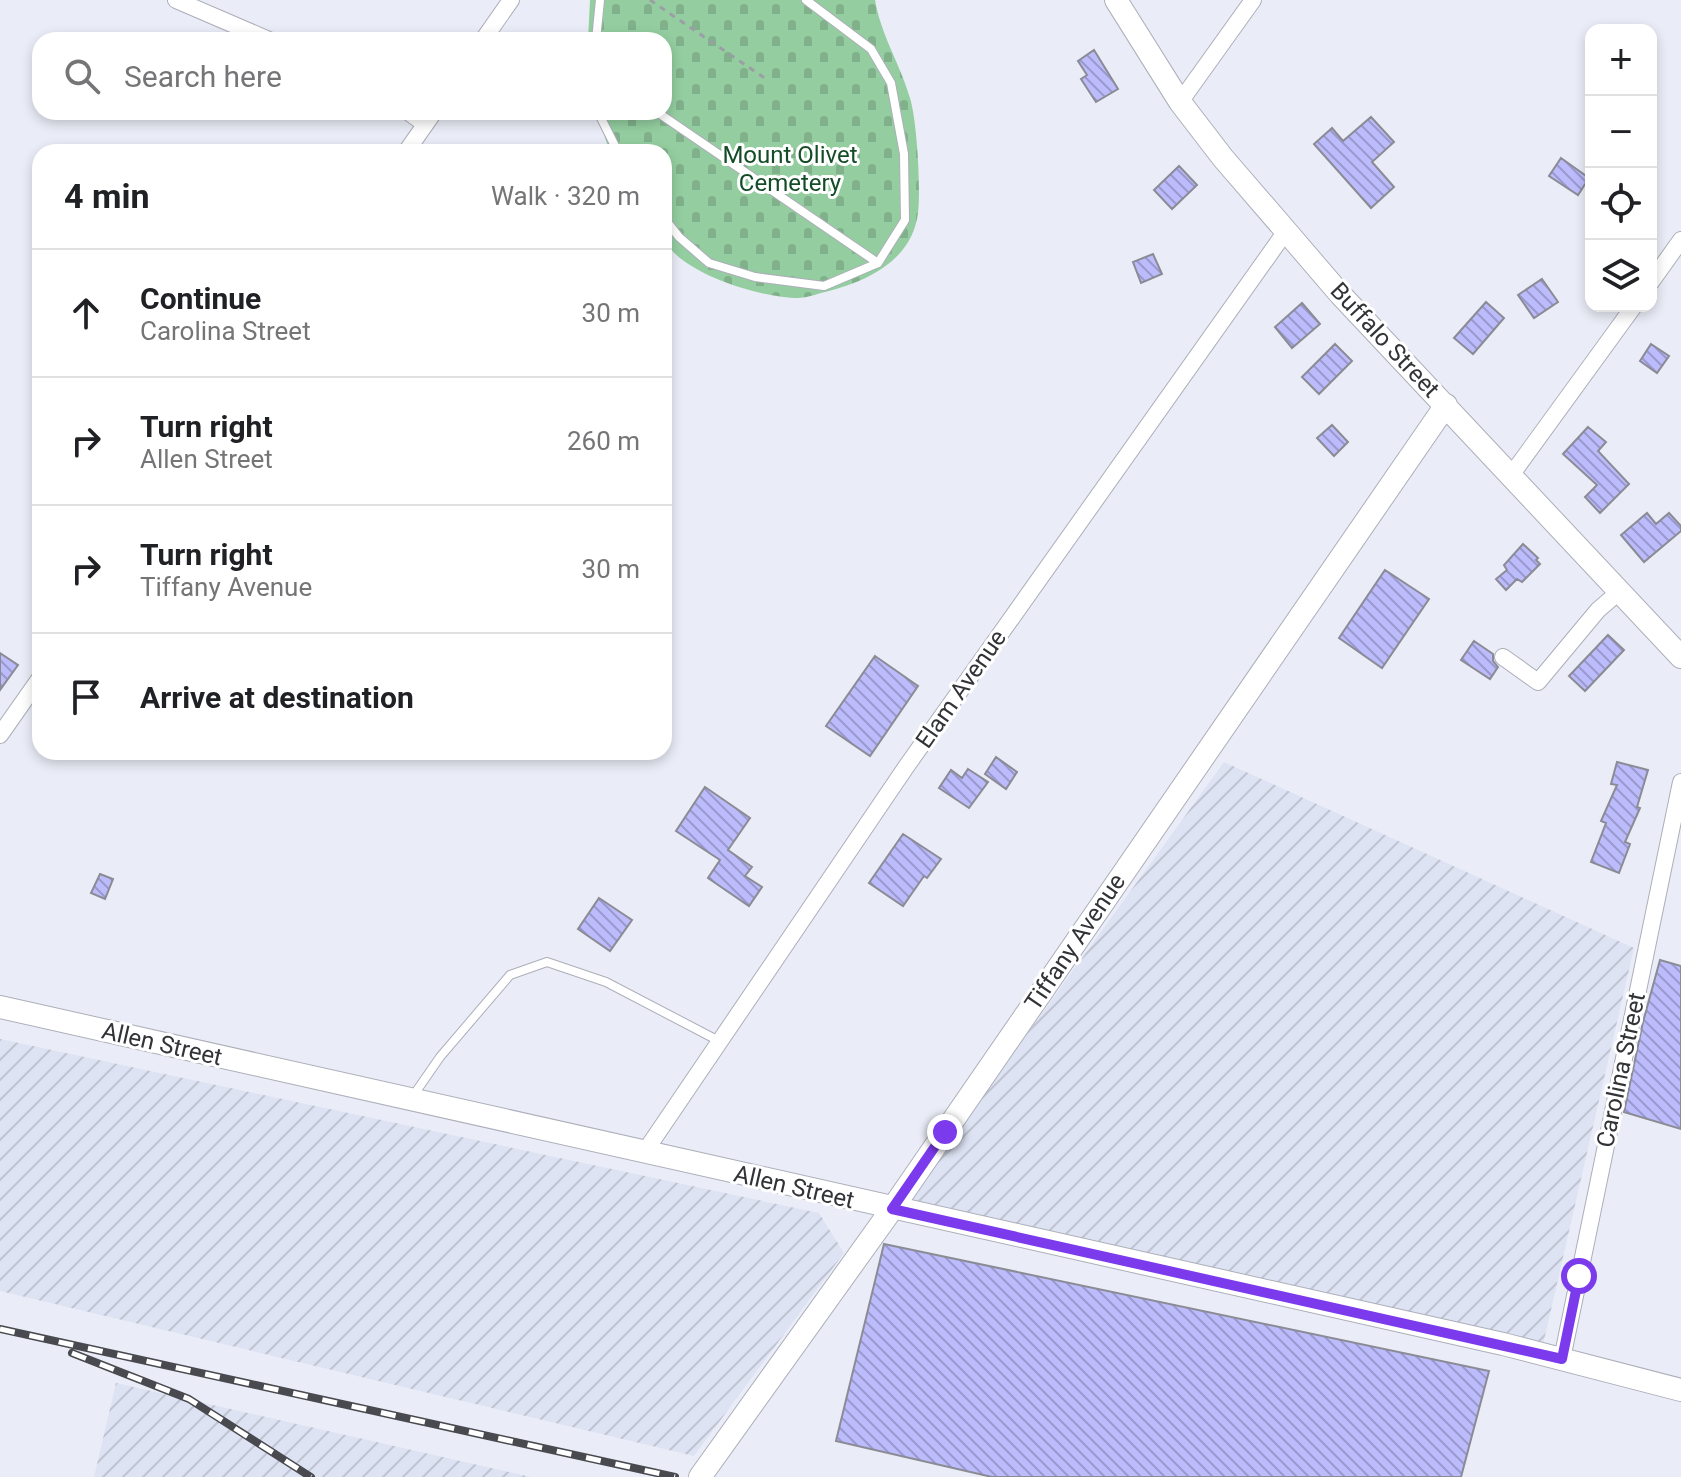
<!DOCTYPE html>
<meta charset="utf-8">
<style>
body{margin:0;font-family:Roboto,sans-serif;background:#f2f2f2;color:#202124}
.controls{position:absolute;right:24px;top:24px;display:grid;overflow:hidden;border-radius:16px;box-shadow:0 4px 12px #0003}
.controls button{width:72px;height:72px;display:grid;place-items:center;padding:0;border:0;border-bottom:2px solid #e0e0e0;background:#fff;color:#202124;font:40px sans-serif}
.stop{position:absolute;width:24px;height:24px;margin:-18px;border:6px solid #7c3aed;border-radius:50%;background:#fff}
.stop.end{background:#7c3aed;border-color:#fff;box-shadow:0 2px 8px #0008}
.list{margin:0;padding:0;list-style:none}
h2{display:flex;justify-content:space-between;align-items:center;height:104px;margin:0;padding:0 32px;font-size:34px}
h2 small{font-size:26px;font-weight:400;color:#757577}
.list li{display:grid;grid-template-columns:52px 1fr auto;gap:24px;align-items:center;box-sizing:border-box;height:128px;padding:0 32px;border-top:2px solid #e0e0e0}
.list b{display:block;font-size:30px;white-space:nowrap}
.list p{margin:0;font-size:26px;white-space:nowrap;color:#757577}
.list em{font-size:26px;font-style:normal;color:#757577}
.icon{flex:none;width:44px;height:44px;fill:none;stroke:currentColor;stroke-width:2;stroke-linecap:round;stroke-linejoin:round}
.map{position:relative;flex:none;width:1681px;height:1477px;overflow:hidden}
.search{position:absolute;background:#fff;box-shadow:0 4px 12px #0003;left:32px;top:32px;width:640px;height:88px;display:flex;align-items:center;gap:20px;box-sizing:border-box;padding:0 28px;border-radius:24px;color:#757577;font-size:30px}
.panel{position:absolute;background:#fff;box-shadow:0 4px 12px #0003;left:32px;top:144px;width:640px;height:616px;border-radius:24px}
.map>svg:first-child{display:block}
.industrial{fill:url(#industrial-furrows)}
.cemetery{fill:url(#cemetery-stones)}
.building{fill:url(#building-back-hatch);stroke:#8b8b95;stroke-width:2}
.lines{fill:none;stroke-linecap:round;stroke-linejoin:round}
.lane-casing{stroke:#acafb9;stroke-width:10}
.street-casing{stroke:#acafb9;stroke-width:18}
.secondary-casing{stroke:#acafb9;stroke-width:24}
.path{stroke:#9c9ea6;stroke-width:3;stroke-dasharray:6 6;stroke-linecap:butt}
.lane{stroke:#fff;stroke-width:8}
.street{stroke:#fff;stroke-width:16}
.secondary{stroke:#fff;stroke-width:22}
.rail-casing{stroke:#494a4f;stroke-width:8}
.rail{stroke:#fff;stroke-width:5;stroke-dasharray:15;stroke-linecap:butt}
.route{stroke:#7c3aed;stroke-width:10}
.labels{text-anchor:middle;stroke-width:6;stroke-linejoin:round;paint-order:stroke}
.park-label{font-size:24px;fill:#134c26;stroke:#fff}
.street-label{font-size:24px;fill:#323337;stroke:#fff}
</style>
<div class="map">
<svg width="1681" height="1477" viewBox="0 0 1681 1477">
<defs>
<pattern id="industrial-furrows" width="10" height="10" patternUnits="userSpaceOnUse" patternTransform="scale(2)"><rect width="10" height="10" fill="#dee3f4"/><path d="M-1 1l2-2M0 10L10 0M9 11l2-2" fill="none" stroke="#bfc3d2"/></pattern>
<pattern id="cemetery-stones" width="16" height="16" patternUnits="userSpaceOnUse" patternTransform="scale(2)"><rect width="16" height="16" fill="#94cea0"/><path d="M2 7V4a2 2 0 0 1 4 0v3zM10 15v-3a2 2 0 0 1 4 0v3z" fill="#80b18a"/></pattern>
<pattern id="building-back-hatch" width="6" height="6" patternUnits="userSpaceOnUse" patternTransform="scale(2)"><rect width="6" height="6" fill="#bcbcfd"/><path d="M-1 5l2 2M0 0l6 6M5-1l2 2" fill="none" stroke="#9999ce"/></pattern>
</defs>
<rect width="100%" height="100%" fill="#eaedf7"/>
<path class="industrial" d="M1224 762 1634 948 1542 1349 906 1201Z
M0 1039 819 1213 844 1253 694 1456 0 1291Z
M116 1383 531 1477H94Z"/>
<path class="cemetery" d="M590 0H875C881 35 900 64 910 98 917 121 921 188 918 213 912 262 864 283 821 293 814 295 805 298 798 298 762 298 686 275 666 243 660 233 664 168 664 152H610L596 112H664V40H588Z"/>
<path class="building" d="M1094 50 1118 89 1096 102 1081 79 1087 75 1078 61Z
M1371 117 1394 142 1372 162 1394 187 1371 208 1314 144 1332 128 1343 141Z
M1561 158 1589 178 1578 195 1549 176Z
M1179 166 1197 185 1172 209 1154 190Z
M1153 254 1162 274 1141 283 1133 262Z
M1542 279 1558 302 1534 318 1518 295Z
M1486 302 1504 318 1473 354 1454 338Z
M1302 303 1320 324 1292 348 1275 327Z
M1335 344 1352 361 1319 394 1302 377Z
M1651 344 1669 356 1657 373 1640 361Z
M1332 425 1348 442 1334 456 1317 438Z
M1588 427 1606 442 1598 451 1629 484 1600 513 1585 497 1597 485 1563 454Z
M1647 513 1656 524 1669 513 1681 526V531L1644 562 1621 535Z
M1523 544 1538 558 1536 560 1540 564 1522 582 1517 579 1506 590 1496 579 1507 570 1504 565Z
M1385 570 1429 599 1382 668 1339 638Z
M1608 635 1624 650 1585 691 1569 676Z
M1474 641 1493 654V661L1498 667 1490 679 1461 660Z
M0 653 18 665 0 690Z
M875 656 918 686 870 756 826 726Z
M996 757 1017 772 1006 789 985 774Z
M1617 762 1648 770 1637 807 1640 808 1625 842 1630 844 1619 873 1591 862 1606 823 1601 821 1617 785 1611 784Z
M968 769 988 782 969 808 939 788 951 770 962 778Z
M705 787 750 818 728 850 752 867 745 876 762 887 749 906 708 878 720 860 676 831Z
M903 834 941 859 927 878 924 876 903 906 869 883Z
M100 874 113 879 105 899 91 893Z
M599 898 632 920 610 951 578 929Z
M1660 960 1681 966V1129L1624 1112 1643 1022Z
M884 1244 1489 1371 1461 1477H992L836 1441Z"/>
<g class="lines">
<defs>
<path id="lane" d="M596 40 600 0
M600 112 601 118 618 152
M657 112 878 263
M664 218 679 237 709 263 755 277 824 286 878 263 905 220 904 154 891 83 871 49 806 0
M413 1096 440 1057 510 975 547 962 606 982 719 1041"/>
<path id="street" d="M176 0 269 40
M483 40 511 0
M1180 102 1253 0
M408 112 425 124
M406 152 434 112
M1651 282 1681 240
M1512 474 1634 306
M1503 657 1538 682 1598 610 1620 591
M0 735 40 678
M644 1153 906 767 1286 231
M1562 1359 1681 782"/>
<path id="secondary" d="M1116 0 1180 102 1223 158 1286 231 1340 294 1681 657
M0 1007 1503 1344 1681 1390
M700 1477 892 1209 1446 405"/>
</defs>
<use href="#lane" class="lane-casing"/>
<use href="#street" class="street-casing"/>
<use href="#secondary" class="secondary-casing"/>
<path class="path" d="M650 0 766 79"/>
<use href="#lane" class="lane"/>
<use href="#street" class="street"/>
<use href="#secondary" class="secondary"/>
<defs>
<path id="rail" d="M0 1329 675 1477
M72 1353 189 1399 311 1477"/>
</defs>
<use href="#rail" class="rail-casing"/>
<use href="#rail" class="rail"/>
</g>
<g class="lines">
<path class="route" d="M945 1132 892 1209 1562 1359 1579 1276"/>
</g>
<g class="labels">
<g class="park-label">
<text x="790" y="163">Mount Olivet<tspan x="790" dy="28">Cemetery</tspan></text>
</g>
<g class="street-label">
<text transform="translate(1385 340) rotate(47)" y="8">Buffalo Street</text>
<text transform="translate(961 689) rotate(-55)" y="8">Elam Avenue</text>
<text transform="translate(1075 942) rotate(-56)" y="8">Tiffany Avenue</text>
<text transform="translate(162 1044) rotate(13)" y="8">Allen Street</text>
<text transform="translate(1621 1070) rotate(-78)" y="8">Carolina Street</text>
<text transform="translate(794 1187) rotate(13)" y="8">Allen Street</text>
</g>
</g>
</svg>
<div class="controls">
<button>+</button>
<button>−</button>
<button><svg class="icon" aria-label="locate" viewBox="0 0 24 24"><circle cx="12" cy="12" r="6"/><path d="M12 2v4M12 18v4M2 12h4M18 12h4"/></svg></button>
<button><svg class="icon" aria-label="layers" viewBox="0 0 24 24"><path d="M12 4l9 5-9 5-9-5zM3 14l9 5 9-5"/></svg></button>
</div>
<div class="stop" style="left:1579px;top:1276px"></div>
<div class="stop end" style="left:945px;top:1132px"></div>
<div class="search"><svg class="icon" aria-label="search" viewBox="0 0 24 24"><circle cx="10" cy="10" r="6"/><path d="M15 15l6 6"/></svg>Search here</div>
<section class="panel">
<h2>4 min<small>Walk · 320 m</small></h2>
<ul class="list">
<li><svg class="icon" aria-label="ahead" viewBox="0 0 24 24"><path d="M12 20V5M6 11l6-6 6 6"/></svg><div><b>Continue</b><p>Carolina Street</p></div><em>30 m</em></li>
<li><svg class="icon" aria-label="right" viewBox="0 0 24 24"><path d="M7 20v-9h11M14 6l5 5-5 5"/></svg><div><b>Turn right</b><p>Allen Street</p></div><em>260 m</em></li>
<li><svg class="icon" aria-label="right" viewBox="0 0 24 24"><path d="M7 20v-9h11M14 6l5 5-5 5"/></svg><div><b>Turn right</b><p>Tiffany Avenue</p></div><em>30 m</em></li>
<li><svg class="icon" aria-label="arrive" viewBox="0 0 24 24"><path d="M6 21V4h12l-3 4 3 4H6"/></svg><div><b>Arrive at destination</b></div></li>
</ul>
</section>
</div>
